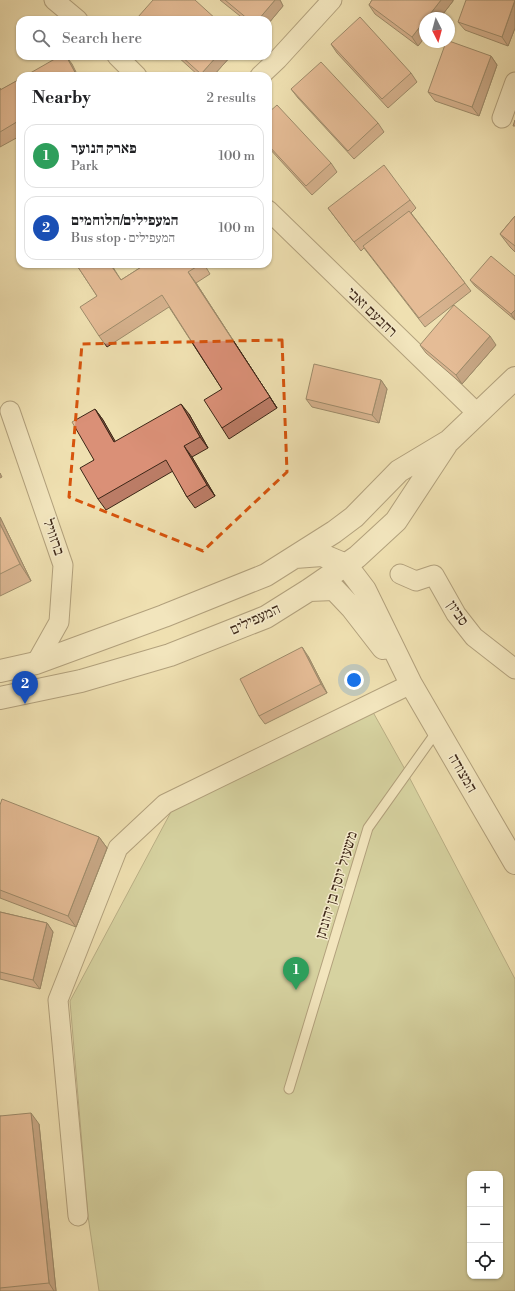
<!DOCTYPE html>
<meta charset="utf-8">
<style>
body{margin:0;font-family:"Libre Bodoni","Frank Ruhl Libre",serif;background:#f6f6f6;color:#202124}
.controls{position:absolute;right:12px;bottom:12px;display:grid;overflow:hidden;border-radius:8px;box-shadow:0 1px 3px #0004}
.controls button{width:36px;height:36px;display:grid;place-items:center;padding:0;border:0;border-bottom:1px solid #e0e0e0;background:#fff;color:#202124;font:20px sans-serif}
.compass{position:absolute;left:419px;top:12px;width:36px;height:36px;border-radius:50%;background:#fff;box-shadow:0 1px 3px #0004;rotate:174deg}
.you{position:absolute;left:354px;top:680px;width:14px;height:14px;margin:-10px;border:3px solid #fff;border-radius:50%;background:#1a73e8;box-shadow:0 0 0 6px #1a73e833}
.badge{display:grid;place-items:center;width:26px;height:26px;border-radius:50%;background:#db2777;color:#fff;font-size:13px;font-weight:700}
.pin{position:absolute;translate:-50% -33px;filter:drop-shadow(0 1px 2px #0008)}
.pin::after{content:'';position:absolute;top:21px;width:14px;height:12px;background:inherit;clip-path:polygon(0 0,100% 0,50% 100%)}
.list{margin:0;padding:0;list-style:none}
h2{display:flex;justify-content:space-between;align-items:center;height:52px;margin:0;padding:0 16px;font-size:17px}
h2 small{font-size:13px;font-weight:400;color:#757577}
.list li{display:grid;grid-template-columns:26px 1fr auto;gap:12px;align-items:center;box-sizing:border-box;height:64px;margin:0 8px 8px;padding:0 8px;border:1px solid #e0e0e0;border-radius:12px}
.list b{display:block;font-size:15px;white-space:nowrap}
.list p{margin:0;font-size:13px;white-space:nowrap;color:#757577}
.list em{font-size:13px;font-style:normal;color:#757577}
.icon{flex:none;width:22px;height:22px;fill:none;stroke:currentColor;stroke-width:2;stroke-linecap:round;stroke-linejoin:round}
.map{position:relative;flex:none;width:515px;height:1291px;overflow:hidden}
.search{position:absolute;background:#fff;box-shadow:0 1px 3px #0004;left:16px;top:16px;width:256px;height:44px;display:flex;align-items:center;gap:10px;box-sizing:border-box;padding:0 14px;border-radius:12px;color:#757577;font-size:15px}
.panel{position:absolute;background:#fff;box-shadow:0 1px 3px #0004;left:16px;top:72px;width:256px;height:196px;border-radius:12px}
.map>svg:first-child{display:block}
.green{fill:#b9c28c;stroke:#7b7452;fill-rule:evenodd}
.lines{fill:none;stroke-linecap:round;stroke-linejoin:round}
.service-casing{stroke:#6a553e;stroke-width:11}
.minor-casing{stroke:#6a553e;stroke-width:21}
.tertiary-casing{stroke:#6a553e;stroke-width:24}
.service{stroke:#f5ebcc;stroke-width:9}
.minor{stroke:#f5ebcc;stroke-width:19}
.tertiary{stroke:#f5ebcc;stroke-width:22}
.wall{fill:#bb7c66;stroke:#3d2717}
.shaded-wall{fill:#996553;stroke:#3d2717}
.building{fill:#da9077;stroke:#3d2717}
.marked{fill:none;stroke:#d7540d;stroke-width:3;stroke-dasharray:8 5;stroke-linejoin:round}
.labels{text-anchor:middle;stroke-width:3;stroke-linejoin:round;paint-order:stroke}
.street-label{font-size:15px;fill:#3d2717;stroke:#f5ebcc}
</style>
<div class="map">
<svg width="515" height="1291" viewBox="0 0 515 1291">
<rect width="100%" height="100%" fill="#efe0b1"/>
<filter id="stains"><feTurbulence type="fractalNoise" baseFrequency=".005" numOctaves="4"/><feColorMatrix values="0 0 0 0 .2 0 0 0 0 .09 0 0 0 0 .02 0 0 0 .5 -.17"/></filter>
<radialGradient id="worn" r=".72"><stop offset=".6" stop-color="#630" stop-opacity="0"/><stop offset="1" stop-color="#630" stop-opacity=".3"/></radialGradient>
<path class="green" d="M369 705 407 773 515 979V1291H99L88 1216 70 1001 172 810ZM470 1174H500V1276H470Z"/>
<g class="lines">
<defs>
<path id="service" d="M289 1089 368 828 437 731"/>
<path id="minor" d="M54 0 78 20
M117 56 137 76
M260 76 278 59 332 0
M502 118 515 82
M268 210 477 413
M10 411 63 565 59 622 36 663
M400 574 416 581 434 575 456 614 474 637 515 669
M78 1216 58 1000 118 848 165 804 411 684"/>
<path id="tertiary" d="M295 557 322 555 346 565 365 590 411 684 515 863
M309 590 334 589 352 608 383 648
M0 671 36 663 164 616 266 575 334 532 354 517 399 471 449 441 515 378
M0 698 81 681 170 655 266 617 309 590 357 557 396 521 446 445"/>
</defs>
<use href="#service" class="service-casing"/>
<use href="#minor" class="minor-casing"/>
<use href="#tertiary" class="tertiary-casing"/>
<use href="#service" class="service"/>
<use href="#minor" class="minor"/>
<use href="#tertiary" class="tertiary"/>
</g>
<path class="wall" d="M220 0H280L283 6 268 24V20H245Z
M372 0H453V1L418 46 375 14 369 5Z
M515 0V28L508 46 465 30 458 22Z
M331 44 411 73 417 82 388 108 337 53Z
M177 56H231L213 76H199Z
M491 56 497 65 479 116 435 101 428 92Z
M20 79V136L0 147V88L1 90Z
M291 89 378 123 384 132 354 159 298 98Z
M268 113 331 163 337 172 312 195 268 147Z
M410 200 416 208 411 213 471 291 425 327 364 248 361 251 328 208Z
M515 216V252L510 247 500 234Z
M76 264H111L121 280 146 264H204L210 274 196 283 277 408 229 439 222 428V389L169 307 107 347 99 336 97 296Z
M515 276V320L475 286 470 280Z
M420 345H496L462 384 426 353Z
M381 380 387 389 379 423 312 407 306 399Z
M95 409 103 420 115 442 189 414 208 448 192 457 215 496 195 508 187 497 173 471 106 510 98 499 94 460Z
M0 473 2 477 0 478Z
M0 517 31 581 0 596Z
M308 656 327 693 265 724 259 716Z
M0 805 99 837 107 848 76 927 0 898Z
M0 912 47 923 53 932 40 989 0 979Z
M0 1116 39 1124 56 1291H0Z"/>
<path class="shaded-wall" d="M275 0H280L283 6 268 24V20H258Z
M441 0H453V1L440 18H427Z
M515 1V28L508 46 502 37Z
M425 20V37L418 46 412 37Z
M66 56 72 64 78 76H77Z
M217 56H231L213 76H202L201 74Z
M491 56 497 65 479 116 472 107Z
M188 272 196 283 277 408 270 397Z
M515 310V320L511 314Z
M490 336 496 345 462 384 456 375Z
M381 380 387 389 379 423 372 415Z
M181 404 189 414 208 448 200 437Z
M95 409 103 420 122 453 114 442Z
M184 446 192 457 215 496 207 485Z
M0 517 31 581 20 564 0 524Z
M302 647 308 656 327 693 321 684Z
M99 837 107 848 76 927 68 916Z
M47 923 53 932 40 989 33 980Z
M31 1113 39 1124 56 1291H54L49 1283Z"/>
<path class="building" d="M153 0H195L217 20H141L138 17Z
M225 0H275L258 20H249Z
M372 0H441L427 18H425V20L412 37 369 5Z
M466 0H515L502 37 458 22Z
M360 17 411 73 382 99 331 44Z
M449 41 491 56 472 107 428 92 446 42H449Z
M60 56H66L77 76H25Z
M181 56H217L201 74Z
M321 62 378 123 348 151 291 89Z
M20 79V120L0 132V90Z
M277 105 331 163 306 186 268 145V113Z
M515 120V126H513Z
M384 165 410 200 354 242 328 208Z
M409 211 465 283 419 318 363 246Z
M515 216V246L500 234Z
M491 256 515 276V310L511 314 470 280Z
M76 264H110L121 280 146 264H201L188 272 270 397 222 428 204 400 222 389 162 295 99 336 80 307 97 296Z
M454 305 490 336 456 375 420 345Z
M314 364 381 380 372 415 306 399Z
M181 404 200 437 184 446 207 485 187 497 166 460 98 499 80 468 94 460 72 422 95 409 114 442Z
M0 524 20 564 0 574Z
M302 647 321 684 259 716 240 679Z
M2 799 99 837 68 916 0 890V805Z
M0 912 47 923 33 980 0 972Z
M31 1113 49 1283 0 1288V1116Z"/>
<path d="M0 0H515V1291H0ZM282 340 287 472 203 551 69 497 82 344Z" fill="#efe0b1" fill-opacity=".55" fill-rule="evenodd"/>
<path class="marked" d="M282 340 287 472 203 551 69 497 82 344Z"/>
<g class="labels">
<g class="street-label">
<text transform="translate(372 312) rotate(44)" y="5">רחבעם זאבי</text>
<text transform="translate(54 537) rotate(71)" y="5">ברזוויל</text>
<text transform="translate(458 613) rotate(56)" y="5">סביון</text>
<text transform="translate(255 619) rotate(-25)" y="5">המעפילים</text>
<text transform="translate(463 773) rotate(60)" y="5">המצודה</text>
<text transform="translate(336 885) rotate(-73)" y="5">משעול יוסף בן יהונתן</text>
</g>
</g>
<rect width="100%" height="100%" filter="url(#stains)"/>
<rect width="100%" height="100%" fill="url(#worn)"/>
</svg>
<div class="controls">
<button>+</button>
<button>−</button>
<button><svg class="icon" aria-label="locate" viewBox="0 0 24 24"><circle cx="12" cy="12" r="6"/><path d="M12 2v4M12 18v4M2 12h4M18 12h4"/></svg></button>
</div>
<svg class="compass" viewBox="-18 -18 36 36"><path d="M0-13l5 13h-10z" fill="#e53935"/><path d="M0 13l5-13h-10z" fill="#757577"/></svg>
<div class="you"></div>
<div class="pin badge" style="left:296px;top:990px;background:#2e9e5b">1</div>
<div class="pin badge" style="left:25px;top:704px;background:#1a4fb4">2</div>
<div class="search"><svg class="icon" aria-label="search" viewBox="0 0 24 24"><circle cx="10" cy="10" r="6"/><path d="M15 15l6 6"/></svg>Search here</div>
<section class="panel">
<h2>Nearby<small>2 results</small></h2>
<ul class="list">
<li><span class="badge" style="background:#2e9e5b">1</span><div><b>פארק הנוער</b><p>Park</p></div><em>100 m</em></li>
<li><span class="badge" style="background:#1a4fb4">2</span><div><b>המעפילים/הלוחמים</b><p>Bus stop · המעפילים</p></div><em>100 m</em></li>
</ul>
</section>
</div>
